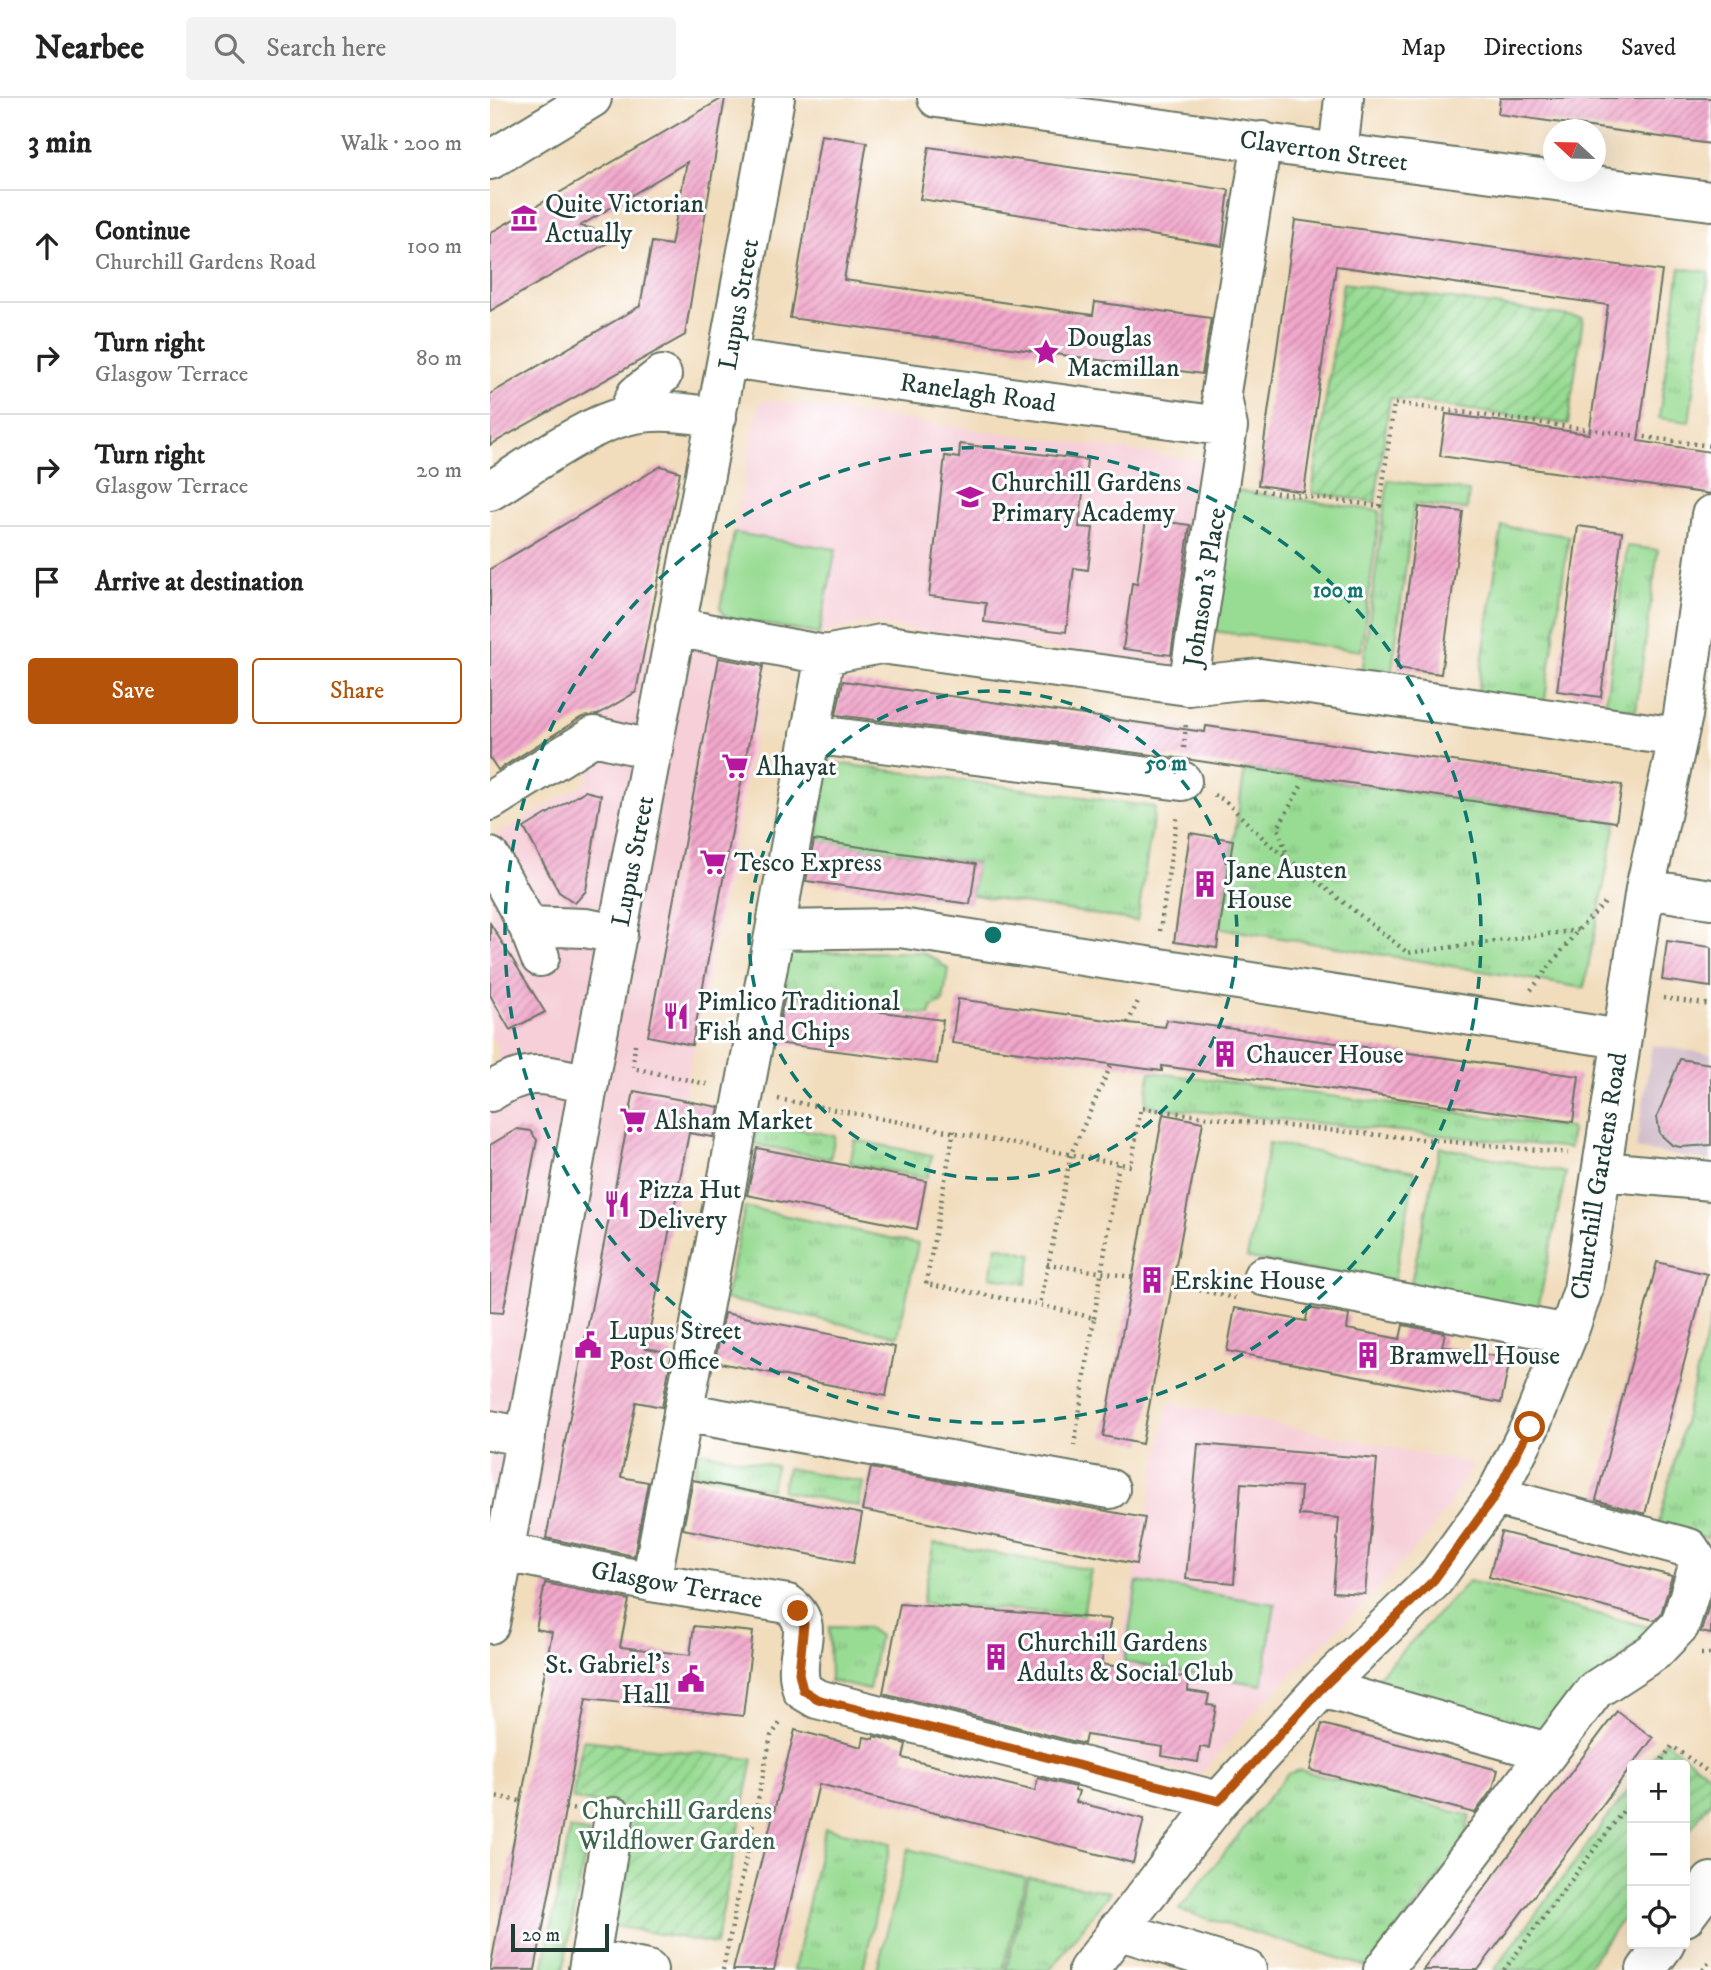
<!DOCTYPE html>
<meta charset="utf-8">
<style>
body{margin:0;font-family:"IM FELL DW Pica",serif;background:#f2f2f2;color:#222}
.controls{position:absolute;right:21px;bottom:21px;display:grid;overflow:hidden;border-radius:7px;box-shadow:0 7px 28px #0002}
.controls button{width:63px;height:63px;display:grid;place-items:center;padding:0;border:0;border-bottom:2px solid #e0e0e0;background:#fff;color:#222;font:35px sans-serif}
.compass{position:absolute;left:1053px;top:21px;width:63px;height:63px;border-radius:50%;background:#fff;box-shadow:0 7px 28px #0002;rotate:292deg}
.scale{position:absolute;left:21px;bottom:18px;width:98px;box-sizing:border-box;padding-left:7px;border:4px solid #1f3d34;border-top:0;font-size:19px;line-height:24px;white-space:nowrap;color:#1f3d34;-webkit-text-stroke:5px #fff;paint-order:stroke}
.stop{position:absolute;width:21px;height:21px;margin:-16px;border:5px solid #b45309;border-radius:50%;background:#fff}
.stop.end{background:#b45309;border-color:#fff;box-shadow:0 2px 7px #0008}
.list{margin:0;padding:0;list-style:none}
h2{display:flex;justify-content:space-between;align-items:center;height:91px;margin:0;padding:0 28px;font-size:30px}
h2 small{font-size:23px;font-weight:400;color:#767676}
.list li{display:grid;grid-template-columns:46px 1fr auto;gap:21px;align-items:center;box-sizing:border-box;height:112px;padding:0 28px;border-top:2px solid #e0e0e0}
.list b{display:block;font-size:26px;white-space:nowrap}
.list p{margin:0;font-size:23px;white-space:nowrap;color:#767676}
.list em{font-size:23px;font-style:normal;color:#767676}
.actions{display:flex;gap:14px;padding:21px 28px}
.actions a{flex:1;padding:16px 0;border:2px solid #b45309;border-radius:7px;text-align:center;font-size:24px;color:#b45309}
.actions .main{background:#b45309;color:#fff}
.icon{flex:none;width:38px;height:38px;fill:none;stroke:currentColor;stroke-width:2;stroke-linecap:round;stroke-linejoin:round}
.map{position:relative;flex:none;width:1221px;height:1872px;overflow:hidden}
header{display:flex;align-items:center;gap:42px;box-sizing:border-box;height:98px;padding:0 35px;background:#fff;border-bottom:2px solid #e0e0e0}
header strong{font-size:33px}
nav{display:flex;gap:38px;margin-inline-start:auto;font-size:24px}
.search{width:490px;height:63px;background:#f2f2f2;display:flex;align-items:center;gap:18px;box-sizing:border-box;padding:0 24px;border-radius:7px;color:#767676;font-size:26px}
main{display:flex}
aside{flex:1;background:#fff}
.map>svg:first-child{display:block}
.built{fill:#f6cfd8}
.industrial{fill:#d1bdca}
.grass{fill:url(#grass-tufts);stroke:#5c8c64;stroke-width:2}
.garden{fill:url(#garden-furrows);stroke:#5c8c64;stroke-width:2}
.pitch{fill:#98db93;stroke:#5c8c64;stroke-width:2}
.building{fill:url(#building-hatch)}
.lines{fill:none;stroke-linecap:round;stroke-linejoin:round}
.minor-casing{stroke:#687563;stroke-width:42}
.highway-casing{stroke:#687563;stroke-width:42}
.path{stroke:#687563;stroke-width:4.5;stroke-dasharray:2 5;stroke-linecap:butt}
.minor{stroke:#fff;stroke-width:38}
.highway{stroke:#fff;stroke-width:38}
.route{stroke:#b45309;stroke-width:9}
.ring{fill:none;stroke:#0f766e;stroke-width:3.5;stroke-dasharray:12 9}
.labels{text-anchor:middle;stroke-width:6;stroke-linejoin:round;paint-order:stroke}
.street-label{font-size:26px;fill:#1f3d34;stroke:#fff}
.poi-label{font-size:26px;fill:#1f3d34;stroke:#fff;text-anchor:start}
.park-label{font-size:26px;fill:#3d644c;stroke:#fff}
.centre{fill:#0f766e;stroke:#fff;stroke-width:3.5}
.ring-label{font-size:21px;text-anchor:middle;font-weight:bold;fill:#0f766e;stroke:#fff;stroke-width:6;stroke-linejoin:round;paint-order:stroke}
</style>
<header>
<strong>Nearbee</strong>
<div class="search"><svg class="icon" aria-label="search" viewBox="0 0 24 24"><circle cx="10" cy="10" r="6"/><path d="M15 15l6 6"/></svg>Search here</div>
<nav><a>Map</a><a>Directions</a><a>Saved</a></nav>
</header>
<main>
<aside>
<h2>3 min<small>Walk · 200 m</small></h2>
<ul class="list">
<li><svg class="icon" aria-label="ahead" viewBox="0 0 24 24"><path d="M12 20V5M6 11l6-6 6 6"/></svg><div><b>Continue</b><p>Churchill Gardens Road</p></div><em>100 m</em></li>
<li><svg class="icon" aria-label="right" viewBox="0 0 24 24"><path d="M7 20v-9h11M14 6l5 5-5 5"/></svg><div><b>Turn right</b><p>Glasgow Terrace</p></div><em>80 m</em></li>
<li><svg class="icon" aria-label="right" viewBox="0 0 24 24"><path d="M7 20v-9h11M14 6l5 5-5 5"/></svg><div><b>Turn right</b><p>Glasgow Terrace</p></div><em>20 m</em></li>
<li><svg class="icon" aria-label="arrive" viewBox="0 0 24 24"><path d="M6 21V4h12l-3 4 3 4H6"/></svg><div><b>Arrive at destination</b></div></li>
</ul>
<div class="actions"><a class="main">Save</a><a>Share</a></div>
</aside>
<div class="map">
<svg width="1221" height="1872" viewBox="0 0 1221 1872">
<defs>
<pattern id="grass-tufts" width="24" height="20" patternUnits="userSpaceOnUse" patternTransform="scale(1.75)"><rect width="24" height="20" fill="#98db93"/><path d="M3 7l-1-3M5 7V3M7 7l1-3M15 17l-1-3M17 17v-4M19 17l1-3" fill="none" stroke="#7bb379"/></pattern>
<pattern id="garden-furrows" width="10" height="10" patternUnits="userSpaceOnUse" patternTransform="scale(1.75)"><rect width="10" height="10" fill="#98db93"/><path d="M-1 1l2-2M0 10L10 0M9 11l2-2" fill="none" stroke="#7bb379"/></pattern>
<pattern id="building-hatch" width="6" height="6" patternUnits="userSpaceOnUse" patternTransform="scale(1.75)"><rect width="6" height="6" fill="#f2a7cb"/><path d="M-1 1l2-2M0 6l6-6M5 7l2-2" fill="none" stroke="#c389a6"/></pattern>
</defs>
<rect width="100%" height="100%" fill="#fff"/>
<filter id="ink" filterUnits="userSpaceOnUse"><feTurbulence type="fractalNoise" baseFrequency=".0143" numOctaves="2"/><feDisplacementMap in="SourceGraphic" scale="14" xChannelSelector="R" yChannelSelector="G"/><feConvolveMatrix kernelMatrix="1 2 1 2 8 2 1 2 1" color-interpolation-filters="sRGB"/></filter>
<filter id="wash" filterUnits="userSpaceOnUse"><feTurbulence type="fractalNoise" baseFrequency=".00686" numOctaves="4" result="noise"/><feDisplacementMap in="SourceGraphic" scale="28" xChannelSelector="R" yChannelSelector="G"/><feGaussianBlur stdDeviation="1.57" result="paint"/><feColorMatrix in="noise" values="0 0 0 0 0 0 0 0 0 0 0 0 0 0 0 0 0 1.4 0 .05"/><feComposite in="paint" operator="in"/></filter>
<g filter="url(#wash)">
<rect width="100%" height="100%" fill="#f1dcbb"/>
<path class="built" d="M274 302 714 363 685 567 375 525 329 536 236 519 230 510 268 309Z
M123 537 279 563 104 1467 0 1445V1363L3 1346 0 1343V1003L9 952 0 936V741L97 684Z
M679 1304 983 1366 958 1409 939 1435 888 1491 766 1612 712 1675 707 1677 610 1653Z"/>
<path class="industrial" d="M1162 947 1221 956V1063L1146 1051Z"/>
<path class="grass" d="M1190 170 1219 174 1199 324 1169 320Z
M898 382 979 393 977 412 924 406 900 587 871 583Z
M1012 428 1079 438 1054 608 987 599Z
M1137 448 1168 452 1146 612 1115 608Z
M338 664 665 709 647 823 482 797 486 765 327 743Z
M755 671 1126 724 1094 890 730 830Z
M431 854 447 862 458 871 453 904 442 909 440 917 294 898 295 893 289 891 295 855Z
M660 974 1081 1030 1080 1050 655 1008Z
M269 1023 345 1038 340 1061 264 1046Z
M365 1042 442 1057 437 1080 360 1065Z
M950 1049 1076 1075 1047 1215 920 1189Z
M255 1109 428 1146 408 1238 235 1201Z
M507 1148 542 1156 536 1186 500 1178Z
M1221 1219V1430L1218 1440 1168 1428Z
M209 1353 286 1368 281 1391 204 1376Z
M297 1370 373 1384 369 1408 292 1393Z
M444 1445 601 1472 593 1517 432 1505Z
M979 1483 1163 1530 1052 1633 882 1585Z
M339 1529 378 1530 389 1538 379 1592 340 1583Z
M810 1672 980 1718 973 1748 878 1869 689 1812 797 1676Z
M335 1730 401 1745 373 1872H304Z
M80 1731 99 1735 73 1872H53Z
M539 1779 620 1794 560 1872H516Z"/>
<path class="garden" d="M853 185 1093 220 1078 326 900 300 885 404 822 395Z
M93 1642 263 1661 226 1846 107 1825 127 1709 82 1701Z
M1175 1643 1221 1678V1703L1195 1738V1667H1157Z
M1142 1687V1808L1095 1872H1004Z"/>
<path class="pitch" d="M742 392 890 413 871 553 723 533Z
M244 435 346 451 329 536 236 519 230 510Z
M779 1045 925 1073 903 1188 757 1160Z
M647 1484 785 1506 772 1587 634 1564Z
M418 1751 536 1780 513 1872H387Z"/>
<g id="blocks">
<path class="building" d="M233 0H235L195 237 0 347V296L150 208 162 144 181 147 197 64 90 128 131 137 0 213V135Z
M1010 0H1221V46L1008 16Z
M331 37 377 44 354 182 603 217 605 204 721 220 712 276 300 220Z
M439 49 739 92 732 148 430 101Z
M805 122 1172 173 1148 343 1221 354V396L950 358 956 316 1099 336 1118 207 846 168 814 394 768 387Z
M470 346 597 362 589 429 603 430 598 472 584 470 576 534 494 524 496 505 439 498 455 358 469 360Z
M171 368 190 374 146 594 107 617 92 619 8 672 0 660V471Z
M929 409 973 414 951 576 907 570Z
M656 421 700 427 681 557 633 551 642 485 647 486Z
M1088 428 1132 434 1111 599 1067 593Z
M229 560 273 568 202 947 158 938Z
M353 583 715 634 716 628 1132 687 1126 724 695 661 346 617Z
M95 693 111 697 96 793 85 805 69 794 34 730Z
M700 735 743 742 727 850 684 844Z
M324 742 486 766 480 806 316 783Z
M0 825 55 914 20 932 0 897Z
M1177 843 1221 849V889L1172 882Z
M294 901 453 922 447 966 286 945Z
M468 901 638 925 675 929 677 922 1089 978 1083 1024 672 968V973L462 945Z
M1190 961 1221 966V1047L1190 1049 1182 1047 1170 1036 1167 1019Z
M144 993 229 1009 223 1039 199 1035 156 1250 182 1255 172 1309 146 1304 131 1379 158 1384 144 1458 56 1440Z
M673 1016 713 1024 652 1346 613 1338Z
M27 1031 40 1033 47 1042 13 1215 0 1214V1047Z
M267 1050 436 1083 427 1131 257 1097Z
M1167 1164 1217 1176 1155 1416 1106 1402Z
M745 1210 816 1223 818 1210 859 1217 857 1231 910 1241 913 1227 955 1235 952 1248 1020 1261 1011 1305 737 1253Z
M234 1215 405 1249 396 1298 225 1264Z
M708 1346 887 1361 875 1496 843 1494 849 1420 809 1417 811 1389 751 1385 744 1485 696 1481Z
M381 1370 655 1420 646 1466 372 1412Z
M203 1382 372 1416 363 1465 193 1431Z
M1011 1434 1182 1478 1171 1516 1164 1522 999 1479Z
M55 1485 139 1502 130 1549 200 1557 204 1528 263 1534 253 1618 96 1601 45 1872H0L62 1534 46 1531Z
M1221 1501V1536L1211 1534Z
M410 1506 621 1521 611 1566 699 1580 698 1593 719 1596 717 1607 726 1608 719 1650 710 1649 708 1664 672 1658 673 1649 596 1637 594 1646 393 1595Z
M1127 1613 1163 1640 988 1872H933Z
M832 1626 1008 1672 1003 1690 985 1715 820 1672Z
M305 1632 372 1649 374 1639 384 1641V1638L416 1646 413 1660 545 1693 548 1680 585 1689V1692L589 1693 586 1704 654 1721 643 1765 329 1686 284 1872H243Z"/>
</g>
</g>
<g filter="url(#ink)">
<use href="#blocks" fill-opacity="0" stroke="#687563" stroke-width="2"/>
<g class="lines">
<defs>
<path id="minor" d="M447 0 848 55 1221 103
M848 55 854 0
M0 62 102 0
M238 260 738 329
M137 317 146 297 172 277
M0 393C40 369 91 329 136 318 165 310 198 315 227 319
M185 529 335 557 391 546 698 588 770 580 1188 639
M698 588 738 329 731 294 772 43
M320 636 692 683
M0 703 104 638 164 652
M0 759 38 828 50 859
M1155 791 1221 801
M38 828 95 830 128 836
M285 832 410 830 1131 941
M0 994C40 968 55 977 99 986
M1113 1073 1221 1083
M773 1178 1078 1236
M193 1314 620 1391
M0 1332 36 1339
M15 1454 161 1484 298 1506C325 1525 307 1548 309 1575 309 1581 311 1587 312 1592L327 1601 729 1703
M161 1484 285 832 335 557
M0 1526C36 1348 65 1168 98 989 160 659 226 330 285 0
M832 1590 1057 1654
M627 1832 757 1872
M100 1860 124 1719
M98 1872 100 1860 158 1872
M598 1872 729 1703 832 1590 944 1482 1005 1398 1040 1329 1078 1236 1093 1192 1155 791 1193 617 1221 417
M893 1872 1105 1592 1165 1553 1190 1527 1209 1465 1199 1450 1005 1398"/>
<path id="highway" d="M1195 1819 1221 1784
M1156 1872 1175 1846"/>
</defs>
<use href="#minor" class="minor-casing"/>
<use href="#highway" class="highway-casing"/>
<path class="path" d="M765 392 890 408 904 305 1221 348
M694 650 696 624
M724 697 734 702 778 745 918 855 1088 832
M798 760 788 730 811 688
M670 833 687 718
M1041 892 1088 832 1117 803
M1173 900 1221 907
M638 925 649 901
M145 946 143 970 221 987
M288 1001 641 1068 651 1010 755 1024 1078 1055
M464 1032 436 1186 550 1207
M557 1166 642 1179
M682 1186 745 1200
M604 1220 629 1065
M584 1348 604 1220 550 1207 581 1056 621 967
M1211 1556H1221
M1168 1667 1182 1648 1221 1676
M0 1697 30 1703
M75 1710 92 1713
M233 1872 281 1638 292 1622
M1014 1872 1142 1701
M1213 1872 1221 1861"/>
<use href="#minor" class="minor"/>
<use href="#highway" class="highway"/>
</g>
</g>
<g class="lines" filter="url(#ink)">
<path class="route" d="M308 1513 314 1526 309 1575 313 1592 327 1601 729 1703 832 1590 944 1482 1005 1398 1040 1329"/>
</g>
<g class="ring">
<circle cx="503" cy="837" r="244"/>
<circle cx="503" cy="837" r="488"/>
</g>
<defs>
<symbol id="museum-bare" viewBox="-9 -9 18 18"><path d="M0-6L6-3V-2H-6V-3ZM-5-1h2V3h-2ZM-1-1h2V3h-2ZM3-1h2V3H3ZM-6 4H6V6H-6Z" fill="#b5179e" stroke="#fff" stroke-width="2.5" paint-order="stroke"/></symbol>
<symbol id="sight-bare" viewBox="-9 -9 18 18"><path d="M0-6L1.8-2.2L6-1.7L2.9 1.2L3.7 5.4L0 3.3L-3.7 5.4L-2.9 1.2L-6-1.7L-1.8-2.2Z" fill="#b5179e" stroke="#fff" stroke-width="2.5" paint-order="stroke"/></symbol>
<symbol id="school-bare" viewBox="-9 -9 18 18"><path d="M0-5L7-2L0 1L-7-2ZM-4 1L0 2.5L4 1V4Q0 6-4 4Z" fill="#b5179e" stroke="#fff" stroke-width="2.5" paint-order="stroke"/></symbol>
<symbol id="supermarket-bare" viewBox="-9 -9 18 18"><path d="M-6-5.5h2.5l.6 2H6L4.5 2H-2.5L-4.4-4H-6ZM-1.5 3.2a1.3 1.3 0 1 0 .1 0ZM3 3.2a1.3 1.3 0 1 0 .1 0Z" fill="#b5179e" stroke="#fff" stroke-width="2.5" paint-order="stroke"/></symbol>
<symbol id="building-bare" viewBox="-9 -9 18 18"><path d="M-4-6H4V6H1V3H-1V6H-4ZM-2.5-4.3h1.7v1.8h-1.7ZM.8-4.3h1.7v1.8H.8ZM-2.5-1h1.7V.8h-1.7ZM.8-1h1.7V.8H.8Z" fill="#b5179e" stroke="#fff" stroke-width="2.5" paint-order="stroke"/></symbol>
<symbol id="restaurant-bare" viewBox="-9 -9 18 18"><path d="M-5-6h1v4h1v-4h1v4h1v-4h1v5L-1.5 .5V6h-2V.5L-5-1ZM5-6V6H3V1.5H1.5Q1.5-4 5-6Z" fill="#b5179e" stroke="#fff" stroke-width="2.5" paint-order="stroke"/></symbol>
<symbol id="civic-bare" viewBox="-9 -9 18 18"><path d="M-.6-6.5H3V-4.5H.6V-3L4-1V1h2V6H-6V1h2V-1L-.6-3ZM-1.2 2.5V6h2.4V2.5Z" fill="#b5179e" stroke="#fff" stroke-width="2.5" paint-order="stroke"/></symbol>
</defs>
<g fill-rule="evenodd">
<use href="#museum-bare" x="15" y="101" width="38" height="38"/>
<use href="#sight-bare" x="537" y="235" width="38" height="38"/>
<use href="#school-bare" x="461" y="380" width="38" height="38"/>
<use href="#supermarket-bare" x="226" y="649" width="38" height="38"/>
<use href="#supermarket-bare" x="204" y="745" width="38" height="38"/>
<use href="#building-bare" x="696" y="767" width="38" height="38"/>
<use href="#restaurant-bare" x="167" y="899" width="38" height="38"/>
<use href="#building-bare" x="716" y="937" width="38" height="38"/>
<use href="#supermarket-bare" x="124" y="1003" width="38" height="38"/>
<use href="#restaurant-bare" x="108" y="1087" width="38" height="38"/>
<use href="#building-bare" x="643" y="1163" width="38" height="38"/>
<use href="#civic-bare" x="79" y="1228" width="38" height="38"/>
<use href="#building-bare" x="859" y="1238" width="38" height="38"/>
<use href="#building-bare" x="487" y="1540" width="38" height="38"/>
<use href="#civic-bare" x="182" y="1562" width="38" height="38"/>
</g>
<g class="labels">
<g class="street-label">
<text transform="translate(834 52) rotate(8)" y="9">Claverton Street</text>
<text transform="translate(248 206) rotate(-80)" y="9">Lupus Street</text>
<text transform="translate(488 294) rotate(8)" y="9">Ranelagh Road</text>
<text transform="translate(714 489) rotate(-81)" y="9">Johnson's Place</text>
<text transform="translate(142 763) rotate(-79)" y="9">Lupus Street</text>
<text transform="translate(1108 1078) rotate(-81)" y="9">Churchill Gardens Road</text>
<text transform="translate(187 1486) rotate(10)" y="9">Glasgow Terrace</text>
</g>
<g class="poi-label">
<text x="55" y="114">Quite Victorian<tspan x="55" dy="30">Actually</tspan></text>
<text x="577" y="248">Douglas<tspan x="577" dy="30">Macmillan</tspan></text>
<text x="501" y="393">Churchill Gardens<tspan x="501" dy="30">Primary Academy</tspan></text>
<text x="266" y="677">Alhayat</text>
<text x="244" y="773">Tesco Express</text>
<text x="736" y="780">Jane Austen<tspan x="736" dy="30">House</tspan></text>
<text x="207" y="912">Pimlico Traditional<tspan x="207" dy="30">Fish and Chips</tspan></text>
<text x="756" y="965">Chaucer House</text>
<text x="164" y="1031">Alsham Market</text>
<text x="148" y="1100">Pizza Hut<tspan x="148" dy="30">Delivery</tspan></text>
<text x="683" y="1191">Erskine House</text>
<text x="119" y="1241">Lupus Street<tspan x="119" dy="30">Post Office</tspan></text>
<text x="899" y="1266">Bramwell House</text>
<text x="527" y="1553">Churchill Gardens<tspan x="527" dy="30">Adults &amp; Social Club</tspan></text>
<text x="180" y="1575" text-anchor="end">St. Gabriel's<tspan x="180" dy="30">Hall</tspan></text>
</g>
<g class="park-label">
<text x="187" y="1721">Churchill Gardens<tspan x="187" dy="30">Wildflower Garden</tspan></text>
</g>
</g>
<circle cx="503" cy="837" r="10" class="centre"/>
<g class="ring-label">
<text x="848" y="499">100 m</text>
<text x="676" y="672">50 m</text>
</g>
</svg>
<div class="controls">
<button>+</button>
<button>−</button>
<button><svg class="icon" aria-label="locate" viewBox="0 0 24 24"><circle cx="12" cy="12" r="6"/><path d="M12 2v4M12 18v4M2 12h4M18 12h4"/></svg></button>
</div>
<svg class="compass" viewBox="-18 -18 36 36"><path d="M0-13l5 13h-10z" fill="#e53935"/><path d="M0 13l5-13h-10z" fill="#767676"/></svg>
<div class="scale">20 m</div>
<div class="stop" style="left:1040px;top:1329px"></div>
<div class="stop end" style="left:308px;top:1513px"></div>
</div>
</main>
